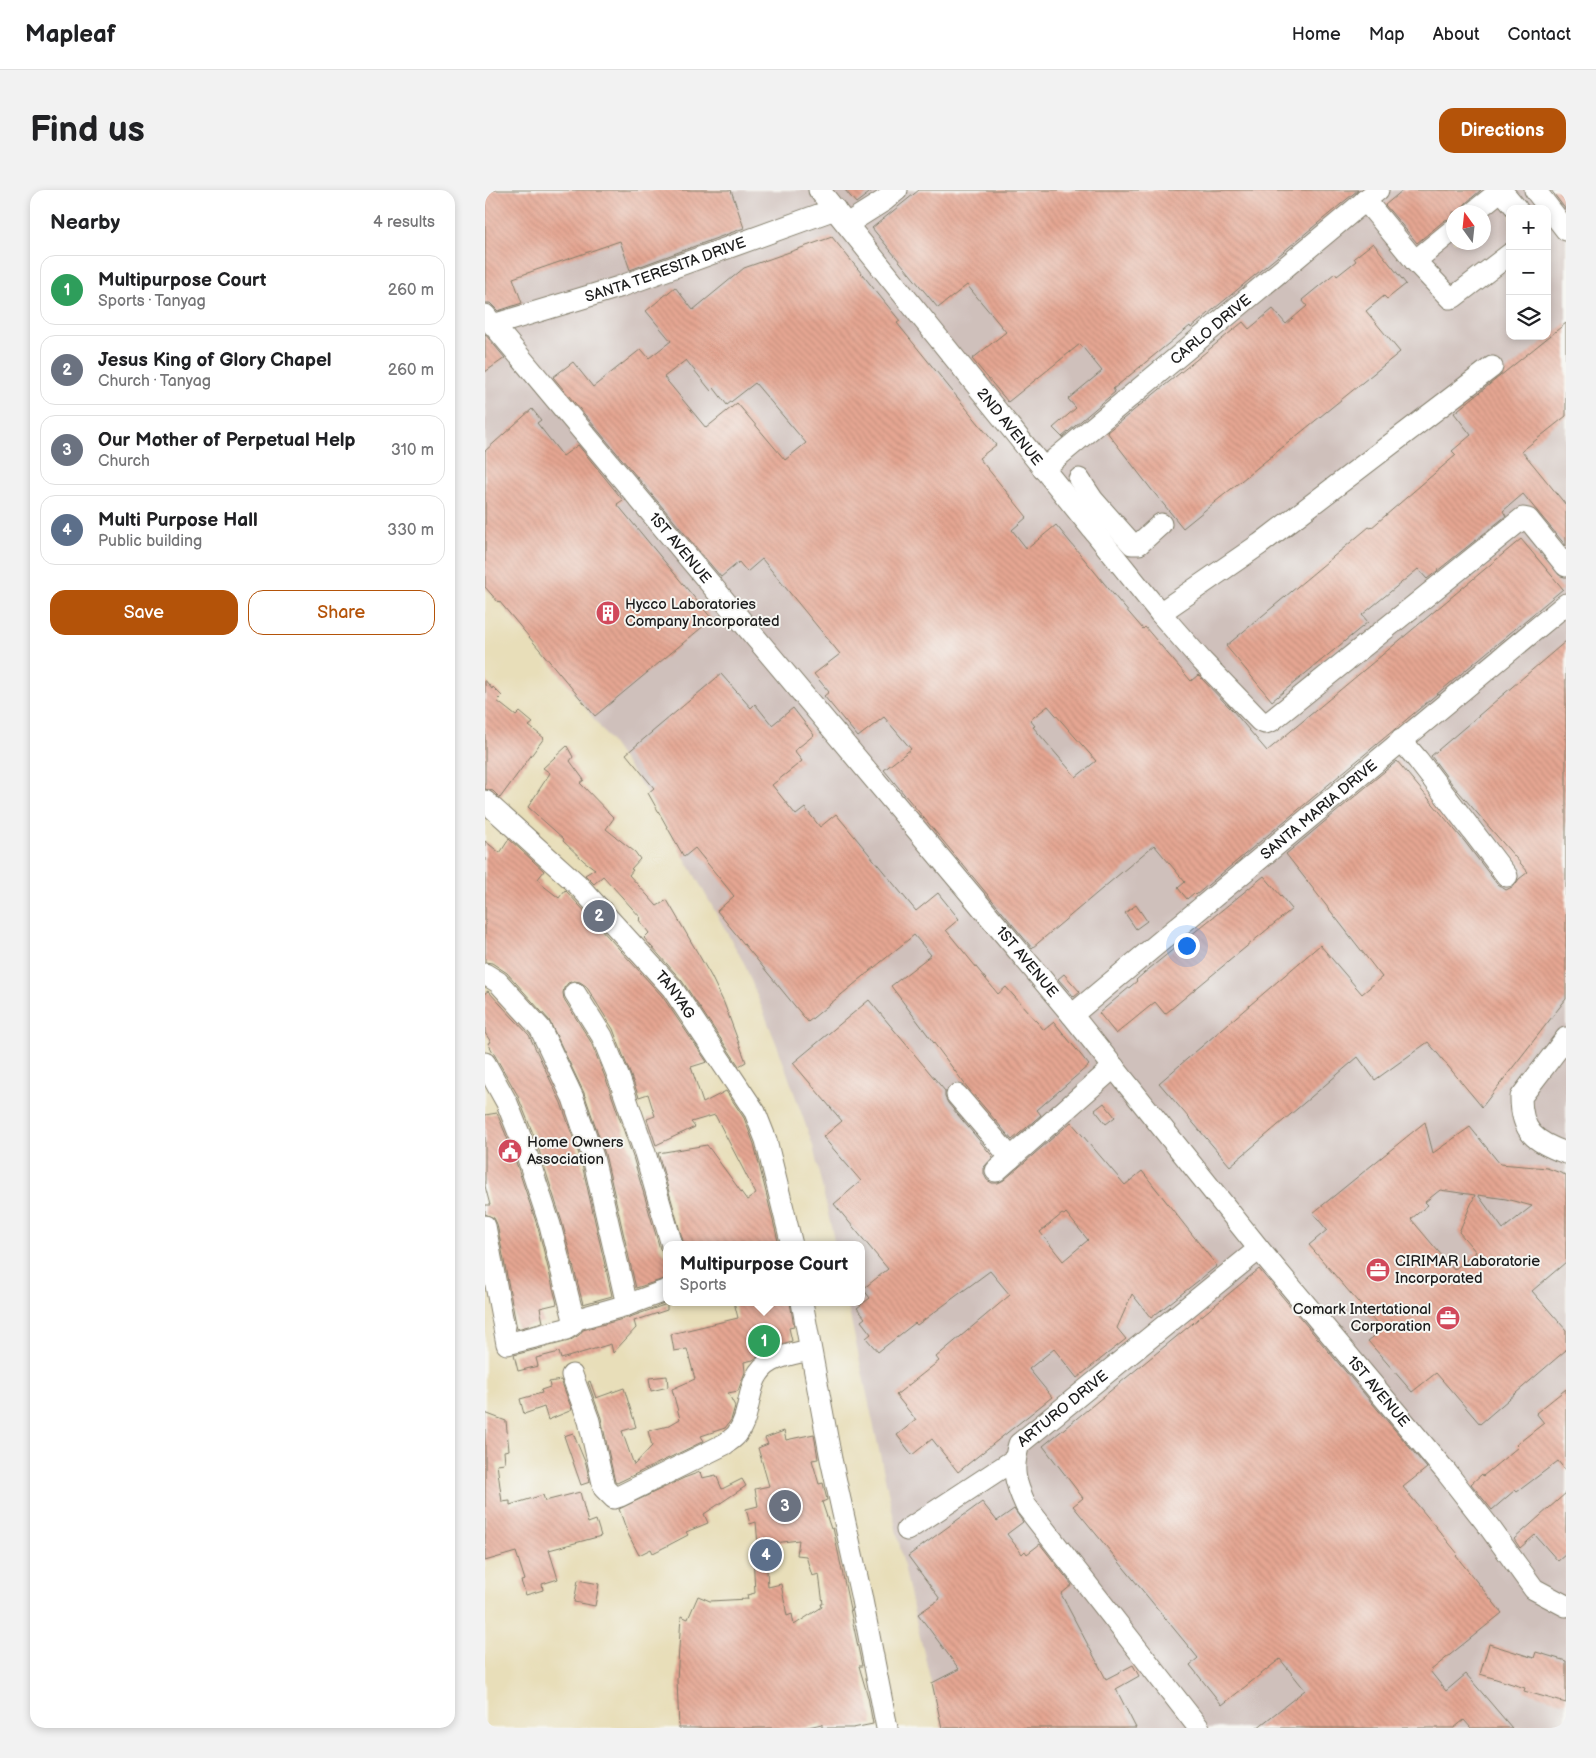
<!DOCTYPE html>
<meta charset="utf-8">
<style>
body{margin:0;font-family:"Balsamiq Sans",sans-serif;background:#f2f2f2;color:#202124}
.controls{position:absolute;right:15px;top:15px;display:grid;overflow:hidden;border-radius:10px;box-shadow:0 2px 8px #0003}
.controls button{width:45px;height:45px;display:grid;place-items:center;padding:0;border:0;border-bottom:1px solid #e0e0e0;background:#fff;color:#202124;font:25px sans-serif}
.compass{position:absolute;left:961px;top:15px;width:45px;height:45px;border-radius:50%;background:#fff;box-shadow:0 2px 8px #0003;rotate:345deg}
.you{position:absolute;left:701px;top:755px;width:18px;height:18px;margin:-12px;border:4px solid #fff;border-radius:50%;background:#1a73e8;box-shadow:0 0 0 8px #1a73e833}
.badge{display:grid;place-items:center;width:32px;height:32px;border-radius:50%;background:#b45309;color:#fff;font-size:16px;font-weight:700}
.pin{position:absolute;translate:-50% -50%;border:2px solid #fff;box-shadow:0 1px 5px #0006}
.popup{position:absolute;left:178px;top:1051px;width:202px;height:65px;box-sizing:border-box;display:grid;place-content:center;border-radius:10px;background:#fff;filter:drop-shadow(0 1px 4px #0005);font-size:16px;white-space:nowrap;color:#757577}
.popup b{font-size:19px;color:#202124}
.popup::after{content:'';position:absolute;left:50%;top:100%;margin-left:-10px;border:10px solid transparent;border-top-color:#fff}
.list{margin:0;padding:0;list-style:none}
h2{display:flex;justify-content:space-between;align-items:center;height:65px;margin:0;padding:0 20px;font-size:21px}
h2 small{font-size:16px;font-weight:400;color:#757577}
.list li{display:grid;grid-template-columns:32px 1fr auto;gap:15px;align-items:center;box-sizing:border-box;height:70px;margin:0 10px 10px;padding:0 10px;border:1px solid #e0e0e0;border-radius:15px}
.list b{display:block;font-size:19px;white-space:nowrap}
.list p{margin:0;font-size:16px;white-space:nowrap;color:#757577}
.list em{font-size:16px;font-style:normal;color:#757577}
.actions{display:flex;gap:10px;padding:15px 20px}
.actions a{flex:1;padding:11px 0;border:1px solid #b45309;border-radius:15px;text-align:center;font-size:18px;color:#b45309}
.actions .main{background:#b45309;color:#fff}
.icon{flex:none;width:28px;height:28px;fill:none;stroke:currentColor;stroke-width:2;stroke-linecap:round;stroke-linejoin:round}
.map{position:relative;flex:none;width:1081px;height:1538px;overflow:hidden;border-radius:15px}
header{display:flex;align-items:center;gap:30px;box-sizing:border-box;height:70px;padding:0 25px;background:#fff;border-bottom:1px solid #e0e0e0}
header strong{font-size:24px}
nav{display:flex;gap:28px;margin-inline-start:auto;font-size:18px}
.intro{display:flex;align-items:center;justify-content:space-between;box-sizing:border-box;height:120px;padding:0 30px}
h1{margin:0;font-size:35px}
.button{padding:12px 22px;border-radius:15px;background:#b45309;color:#fff;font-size:18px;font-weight:700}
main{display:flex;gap:30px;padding:0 30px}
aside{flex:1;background:#fff;border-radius:15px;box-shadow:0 2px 8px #0003}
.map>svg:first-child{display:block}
.industrial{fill:#cfc0bb;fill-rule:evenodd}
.building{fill:url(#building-back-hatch);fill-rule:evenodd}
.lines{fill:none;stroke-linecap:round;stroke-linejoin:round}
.minor-casing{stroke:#827d6a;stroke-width:23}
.minor{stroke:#fff;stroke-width:21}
.labels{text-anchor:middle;stroke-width:4;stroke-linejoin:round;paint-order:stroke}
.street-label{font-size:15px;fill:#1c1c1c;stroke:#f6f6f2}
.poi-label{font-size:15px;fill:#1c1c1c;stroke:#f6f6f2;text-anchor:start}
</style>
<header>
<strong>Mapleaf</strong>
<nav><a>Home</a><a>Map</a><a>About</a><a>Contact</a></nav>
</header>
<div class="intro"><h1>Find us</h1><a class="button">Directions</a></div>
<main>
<aside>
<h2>Nearby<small>4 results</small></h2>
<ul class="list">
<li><span class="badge" style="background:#2e9e5b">1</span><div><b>Multipurpose Court</b><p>Sports · Tanyag</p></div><em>260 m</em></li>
<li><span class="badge" style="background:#6b7280">2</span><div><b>Jesus King of Glory Chapel</b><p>Church · Tanyag</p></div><em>260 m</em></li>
<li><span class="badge" style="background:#6b7280">3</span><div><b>Our Mother of Perpetual Help</b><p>Church</p></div><em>310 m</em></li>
<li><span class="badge" style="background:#5c6f8a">4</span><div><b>Multi Purpose Hall</b><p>Public building</p></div><em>330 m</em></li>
</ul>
<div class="actions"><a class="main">Save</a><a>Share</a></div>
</aside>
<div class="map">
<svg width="1081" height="1538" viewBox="0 0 1081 1538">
<defs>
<pattern id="building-back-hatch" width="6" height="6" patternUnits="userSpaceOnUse" patternTransform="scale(1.25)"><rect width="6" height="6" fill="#e5a692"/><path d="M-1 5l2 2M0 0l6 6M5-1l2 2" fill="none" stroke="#c48e7d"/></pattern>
</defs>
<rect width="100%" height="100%" fill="#f6f6f2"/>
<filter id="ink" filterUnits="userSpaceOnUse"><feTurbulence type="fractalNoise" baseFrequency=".02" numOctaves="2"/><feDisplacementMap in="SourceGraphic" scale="10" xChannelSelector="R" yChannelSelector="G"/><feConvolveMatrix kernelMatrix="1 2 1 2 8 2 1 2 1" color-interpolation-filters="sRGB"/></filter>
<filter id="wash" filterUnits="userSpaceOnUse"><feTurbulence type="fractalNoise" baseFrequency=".0096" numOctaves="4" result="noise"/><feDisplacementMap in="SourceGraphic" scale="20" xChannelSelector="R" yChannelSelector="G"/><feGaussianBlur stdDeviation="1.12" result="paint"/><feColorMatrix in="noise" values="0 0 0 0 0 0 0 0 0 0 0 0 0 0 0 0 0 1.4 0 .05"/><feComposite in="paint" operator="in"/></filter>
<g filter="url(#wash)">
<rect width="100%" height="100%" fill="#e8deb9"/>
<path class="industrial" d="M0 0H1081V1538H457L429 1422 362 1112H376V1055H350L328 956 295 863 259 773 209 684 158 597 118 541 77 487 0 394ZM1025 19H1062V146H1025ZM968 22H998V52H968Z"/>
<g id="blocks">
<path class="building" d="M0 0H246L259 38 145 80 135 51 28 88 37 113 13 121 5 113H0Z
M360 0H388L371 13Z
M434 0H873L706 138 705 136 628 199 630 202 577 247 568 238 591 218 583 209 617 181 595 154 523 212 487 169 521 142 482 95 453 118 387 38Z
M918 0H996L981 13 978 17 977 22H968V28L960 30 932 53 900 15Z
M1066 0H1081V20Z
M347 47 415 131 412 133 511 255 494 268 542 327 527 340 542 359 571 335 633 410 658 439 660 437 706 491 713 485 748 521 782 561 1036 349 1078 399 711 705 709 703 702 709 693 698 700 692 669 655 547 758 399 580 426 559 399 527 373 547 339 506 344 502 329 484 355 464 277 369 262 382 254 372 236 387 68 187 88 172 108 197 156 159 164 168 186 151 161 121 190 97 208 120 259 78ZM201 170 226 201 229 198 242 215 270 193 321 253 300 270 252 213 221 238 179 187ZM563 516 611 571 591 587 548 537 550 536 545 530Z
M888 53 921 94 902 109 899 106 881 121 915 162 698 338 666 299 622 242 758 132 764 139 788 119 801 134 822 116 817 110 850 83 852 86 871 71 869 68Z
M1081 133V226L1037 261 1081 315V356L1038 304 1018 321 1021 326 942 389 933 379 877 425 883 432 787 511 741 456 884 337 886 338 971 265 967 261 986 245 969 223Z
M0 144 20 168 0 182Z
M47 219 56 230 52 233 78 266 93 255 138 310 132 314 227 429 110 526 14 411 13 412 0 397V261Z
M1081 451V809L997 917 943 852 890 890 873 867 745 976 674 893 835 755 877 804 897 787 801 664 912 571 980 652 1012 694 1021 700 1029 696 1034 689 1043 682 967 594 946 566Z
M236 484 266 518 270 514 287 535 308 518 329 545 309 561 317 571 287 595 311 625 320 618 335 637 351 624 431 721 453 703 474 729 461 740 513 804 521 797 559 840 569 832 604 875 552 920 556 925 527 950 482 897 406 796 446 765 429 745 323 832 232 721 249 706 210 658 199 667 163 603 169 598 141 564Z
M0 490 7 499 8 497 17 506 12 511 31 526 35 522 48 533 44 536 59 548 15 608 8 601 0 599Z
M82 556 88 567 85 571 99 590 95 593 129 628 121 639 150 662 155 669 146 679 148 680 144 685 172 716 182 710 226 786 239 813 261 872 254 876 197 791 159 748 164 743 154 730 156 728 118 686 109 694 100 685 110 679 99 671 78 651 79 649 43 617 65 583 58 578Z
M24 649 59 681 53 689 57 692 56 694 74 708 80 700 83 703 177 806 222 872 206 877 218 913 241 901 259 928 269 954 294 1055H199L173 963 222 955 262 1010 271 1004 230 925 206 932 210 937 171 955 162 929 170 926 163 904 154 907 128 839 101 796 95 792 89 791 83 793 79 798 78 803 79 809 106 852 122 892 148 967 175 1059 182 1066V1088L151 1098 120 964 99 903 64 830 22 783 7 773 0 772V651L15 663Z
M779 686 807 719 680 824 670 812 631 844 614 823 652 791 651 790 659 783Z
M651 715 662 731 651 739 640 723Z
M579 784 595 802 589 807 573 789Z
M3 801 44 845 76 913 96 970 127 1106 98 1114 77 1032 51 951 32 904 9 864 3 853 6 852 0 843V803Z
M384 810 460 901V907L463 913 508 967 499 977V984L502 990 507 993H513L519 990 586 932 640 995 657 981 732 1076 666 1128 647 1104 632 1138 641 1149 592 1188 569 1159 544 1179 567 1207 473 1282 447 1249 427 1265 412 1245 431 1230 411 1205 454 1171 451 1167 525 1105 505 1081 432 1135 430 1133 393 1162 381 1148 386 1144 376 1131 380 1128 372 1118 385 1108 378 1099 403 1079 349 1014 376 991 338 947 357 931 308 873ZM581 1023 603 1050 578 1071 555 1042 577 1024 579 1025Z
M619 913 630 927 621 934 610 920Z
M12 923 27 960 53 1038 72 1114 55 1118 58 1132 32 1139 12 1034 9 1028 0 1024V1015H5L0 996V925Z
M940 932 948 963 985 937 1015 974 1062 978 1081 985V1072L1047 1101 1081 1140V1160L995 1234 951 1183 927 1202 883 1151 897 1140 824 1055 842 1040 828 1023ZM955 1000 990 1005 974 1042 991 1062 969 1080 926 1029 943 1015 940 1012ZM993 1005 1021 1009 1047 1016 1018 1039Z
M774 1079 942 1278 918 1297 973 1364 971 1366 1017 1423 945 1481 961 1501 981 1484 1027 1538H986L979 1530 969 1538H772L820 1500 795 1469 737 1515 705 1475 713 1468 588 1316 598 1308 558 1256Z
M249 1112H305L309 1137 304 1138 307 1151 287 1157 268 1170 259 1172 260 1182 253 1201 243 1203 250 1216 246 1230 240 1238 216 1246 219 1251 132 1293 130 1292 116 1228 103 1192 105 1191 111 1208 139 1198 151 1237 137 1241 149 1275 167 1256 163 1241 183 1236 195 1229 187 1199 210 1189 202 1159 189 1161 186 1144 253 1128Z
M182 1114V1120L149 1131 151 1138 128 1163 126 1154 76 1169 74 1162 51 1168 53 1176 33 1181 29 1165 84 1151 94 1145 98 1140 145 1127Z
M182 1186 183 1197 166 1201 164 1188Z
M76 1190 87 1220 63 1230 59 1217 39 1224 35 1209 57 1203 56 1200 65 1197 64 1192Z
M1081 1199V1281L1073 1271 1032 1302 1030 1300 1007 1320 986 1294 997 1284 998 1286 1033 1257 1031 1255 1059 1233 1051 1223Z
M0 1223 21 1231 24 1260 19 1261 20 1273 12 1274 17 1312 25 1311V1315L58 1305 60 1311 95 1302 103 1333 111 1330 116 1346 64 1360 73 1389 57 1394 58 1400 41 1405 36 1391 40 1390 31 1362 0 1371Z
M299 1241 301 1250 329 1244 333 1269 327 1270 334 1294 338 1293 342 1310 337 1312 346 1339 348 1338 377 1476H374L383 1507 388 1534 368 1538H337V1534L318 1538H194L192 1490 196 1426 203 1429 213 1406 225 1411 263 1409 262 1405 270 1403 268 1363H281L283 1397 296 1394 302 1426 307 1424 309 1435 337 1417 336 1414H338L334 1384 327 1386 321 1366 312 1365 314 1350 273 1355 271 1332 265 1334 261 1319 273 1316 270 1299 284 1296 273 1258 283 1254 280 1248Z
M88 1243 101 1274 105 1292 96 1295 79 1246Z
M215 1282 217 1288 231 1285 237 1299 257 1289 261 1296 219 1324 223 1333 201 1342 203 1345 182 1356 168 1363 166 1359 154 1365 143 1344 134 1319 199 1288Z
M1081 1303V1364L1073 1371 1050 1345 1035 1358 1029 1349Z
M497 1312 512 1331 529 1319 538 1332 522 1344 537 1364 540 1361 542 1364 555 1354 587 1395 576 1404 621 1489 648 1475 654 1486 631 1499 651 1538H457L447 1493 474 1479 433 1424 455 1409 423 1366Z
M93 1390 114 1394 110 1416 89 1412Z
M1004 1454 1049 1468 1051 1462 1081 1471V1513L1039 1501 1040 1498 995 1484Z"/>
</g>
</g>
<g filter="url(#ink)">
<use href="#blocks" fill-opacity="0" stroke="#827d6a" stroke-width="1"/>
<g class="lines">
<defs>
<g id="minor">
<path id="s1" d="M334 0 675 423 717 471 775 531 780 533 786 531 1038 328 1043 329 1081 376"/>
<path d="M1050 0 1081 40"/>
<path d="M880 10 930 71 965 108 969 107 1025 64"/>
<path d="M989 22 1016 0 1032 19"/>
<path d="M362 34 400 10 412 0"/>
<path d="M930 71 968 40"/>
<path id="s2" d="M0 125 587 825 779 1065 962 1283 1005 1338 1049 1399 1081 1416"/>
<path id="s3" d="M8 135 134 97 350 19"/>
<path id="s4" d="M558 279 893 0"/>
<path d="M594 289 608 310 647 354H654L676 334"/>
<path d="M675 423 775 354 1007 177"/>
<path d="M916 550 933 570 1022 686"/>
<path id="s5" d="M0 611 92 694 187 798 270 922 281 950 307 1055"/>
<path d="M0 784 13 792 55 838 88 908 108 967 142 1115"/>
<path d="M90 803 117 846 134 888 160 963 187 1055"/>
<path id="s6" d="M587 825 1081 414"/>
<path d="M1081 848 1036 907C1036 942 1050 952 1081 963"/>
<path d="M0 873 22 913 39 956 65 1035 89 1130 142 1115 182 1100"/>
<path d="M472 905 526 968"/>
<path d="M511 981 629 877"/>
<path d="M0 1036 22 1154 81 1139 87 1135 89 1130"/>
<path d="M317 1112 346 1269 376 1405 402 1538"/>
<path d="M87 1185 104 1231 119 1298 129 1308 135 1306 240 1254C244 1251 249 1248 252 1244 269 1221 259 1186 287 1171 298 1165 312 1163 325 1160"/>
<path d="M422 1340 530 1269"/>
<path id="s7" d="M714 1538 541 1316C530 1292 526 1280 534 1254L774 1059"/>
</g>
</defs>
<use href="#minor" class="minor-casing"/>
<use href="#minor" class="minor"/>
</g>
</g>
<defs>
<symbol id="building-disc" viewBox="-11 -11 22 22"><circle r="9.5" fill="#d1495b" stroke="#f6f6f2"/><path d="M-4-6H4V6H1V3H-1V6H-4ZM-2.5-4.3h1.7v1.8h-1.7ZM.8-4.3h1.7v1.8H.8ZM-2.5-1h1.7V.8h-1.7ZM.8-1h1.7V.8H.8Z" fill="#fff"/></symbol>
<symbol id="civic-disc" viewBox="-11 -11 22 22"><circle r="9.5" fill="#d1495b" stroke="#f6f6f2"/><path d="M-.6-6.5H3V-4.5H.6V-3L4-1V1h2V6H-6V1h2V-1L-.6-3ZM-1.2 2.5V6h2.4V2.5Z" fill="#fff"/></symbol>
<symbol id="office-disc" viewBox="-11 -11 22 22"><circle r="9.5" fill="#d1495b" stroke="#f6f6f2"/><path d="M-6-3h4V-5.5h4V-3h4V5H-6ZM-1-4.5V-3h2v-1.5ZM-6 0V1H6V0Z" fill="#fff"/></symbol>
</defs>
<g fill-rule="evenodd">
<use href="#building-disc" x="109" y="409" width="28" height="28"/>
<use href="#civic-disc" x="11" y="947" width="28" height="28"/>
<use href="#office-disc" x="879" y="1066" width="28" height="28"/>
<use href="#office-disc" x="949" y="1114" width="28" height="28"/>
</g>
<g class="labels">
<g class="street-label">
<text dy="5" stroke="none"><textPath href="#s3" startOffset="181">SANTA TERESITA DRIVE</textPath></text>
<text dy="5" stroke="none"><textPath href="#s4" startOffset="218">CARLO DRIVE</textPath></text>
<text dy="5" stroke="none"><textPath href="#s1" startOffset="304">2ND AVENUE</textPath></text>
<text dy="5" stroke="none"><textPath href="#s2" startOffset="304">1ST AVENUE</textPath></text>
<text dy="5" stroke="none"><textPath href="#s6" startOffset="321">SANTA MARIA DRIVE</textPath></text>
<text dy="5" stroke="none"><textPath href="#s2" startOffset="844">1ST AVENUE</textPath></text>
<text dy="5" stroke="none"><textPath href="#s5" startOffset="272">TANYAG</textPath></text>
<text dy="5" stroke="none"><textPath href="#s2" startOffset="1399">1ST AVENUE</textPath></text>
<text dy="5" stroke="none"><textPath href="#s7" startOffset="402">ARTURO DRIVE</textPath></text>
</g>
<g class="poi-label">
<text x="140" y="419">Hycco Laboratories<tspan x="140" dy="17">Company Incorporated</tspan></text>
<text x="42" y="957">Home Owners<tspan x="42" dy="17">Association</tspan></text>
<text x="910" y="1076">CIRIMAR Laboratorie<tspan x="910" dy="17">Incorporated</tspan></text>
<text x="946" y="1124" text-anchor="end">Comark Intertational<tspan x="946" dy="17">Corporation</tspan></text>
</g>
</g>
</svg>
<div class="controls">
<button>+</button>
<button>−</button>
<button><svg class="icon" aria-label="layers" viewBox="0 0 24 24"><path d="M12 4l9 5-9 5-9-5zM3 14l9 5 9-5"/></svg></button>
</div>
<svg class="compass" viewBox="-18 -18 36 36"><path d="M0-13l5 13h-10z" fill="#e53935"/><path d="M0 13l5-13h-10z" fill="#757577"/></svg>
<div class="you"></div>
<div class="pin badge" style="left:279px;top:1151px;background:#2e9e5b">1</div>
<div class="popup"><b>Multipurpose Court</b>Sports</div>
<div class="pin badge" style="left:114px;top:726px;background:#6b7280">2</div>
<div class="pin badge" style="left:300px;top:1316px;background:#6b7280">3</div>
<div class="pin badge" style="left:281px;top:1365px;background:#5c6f8a">4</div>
</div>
</main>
